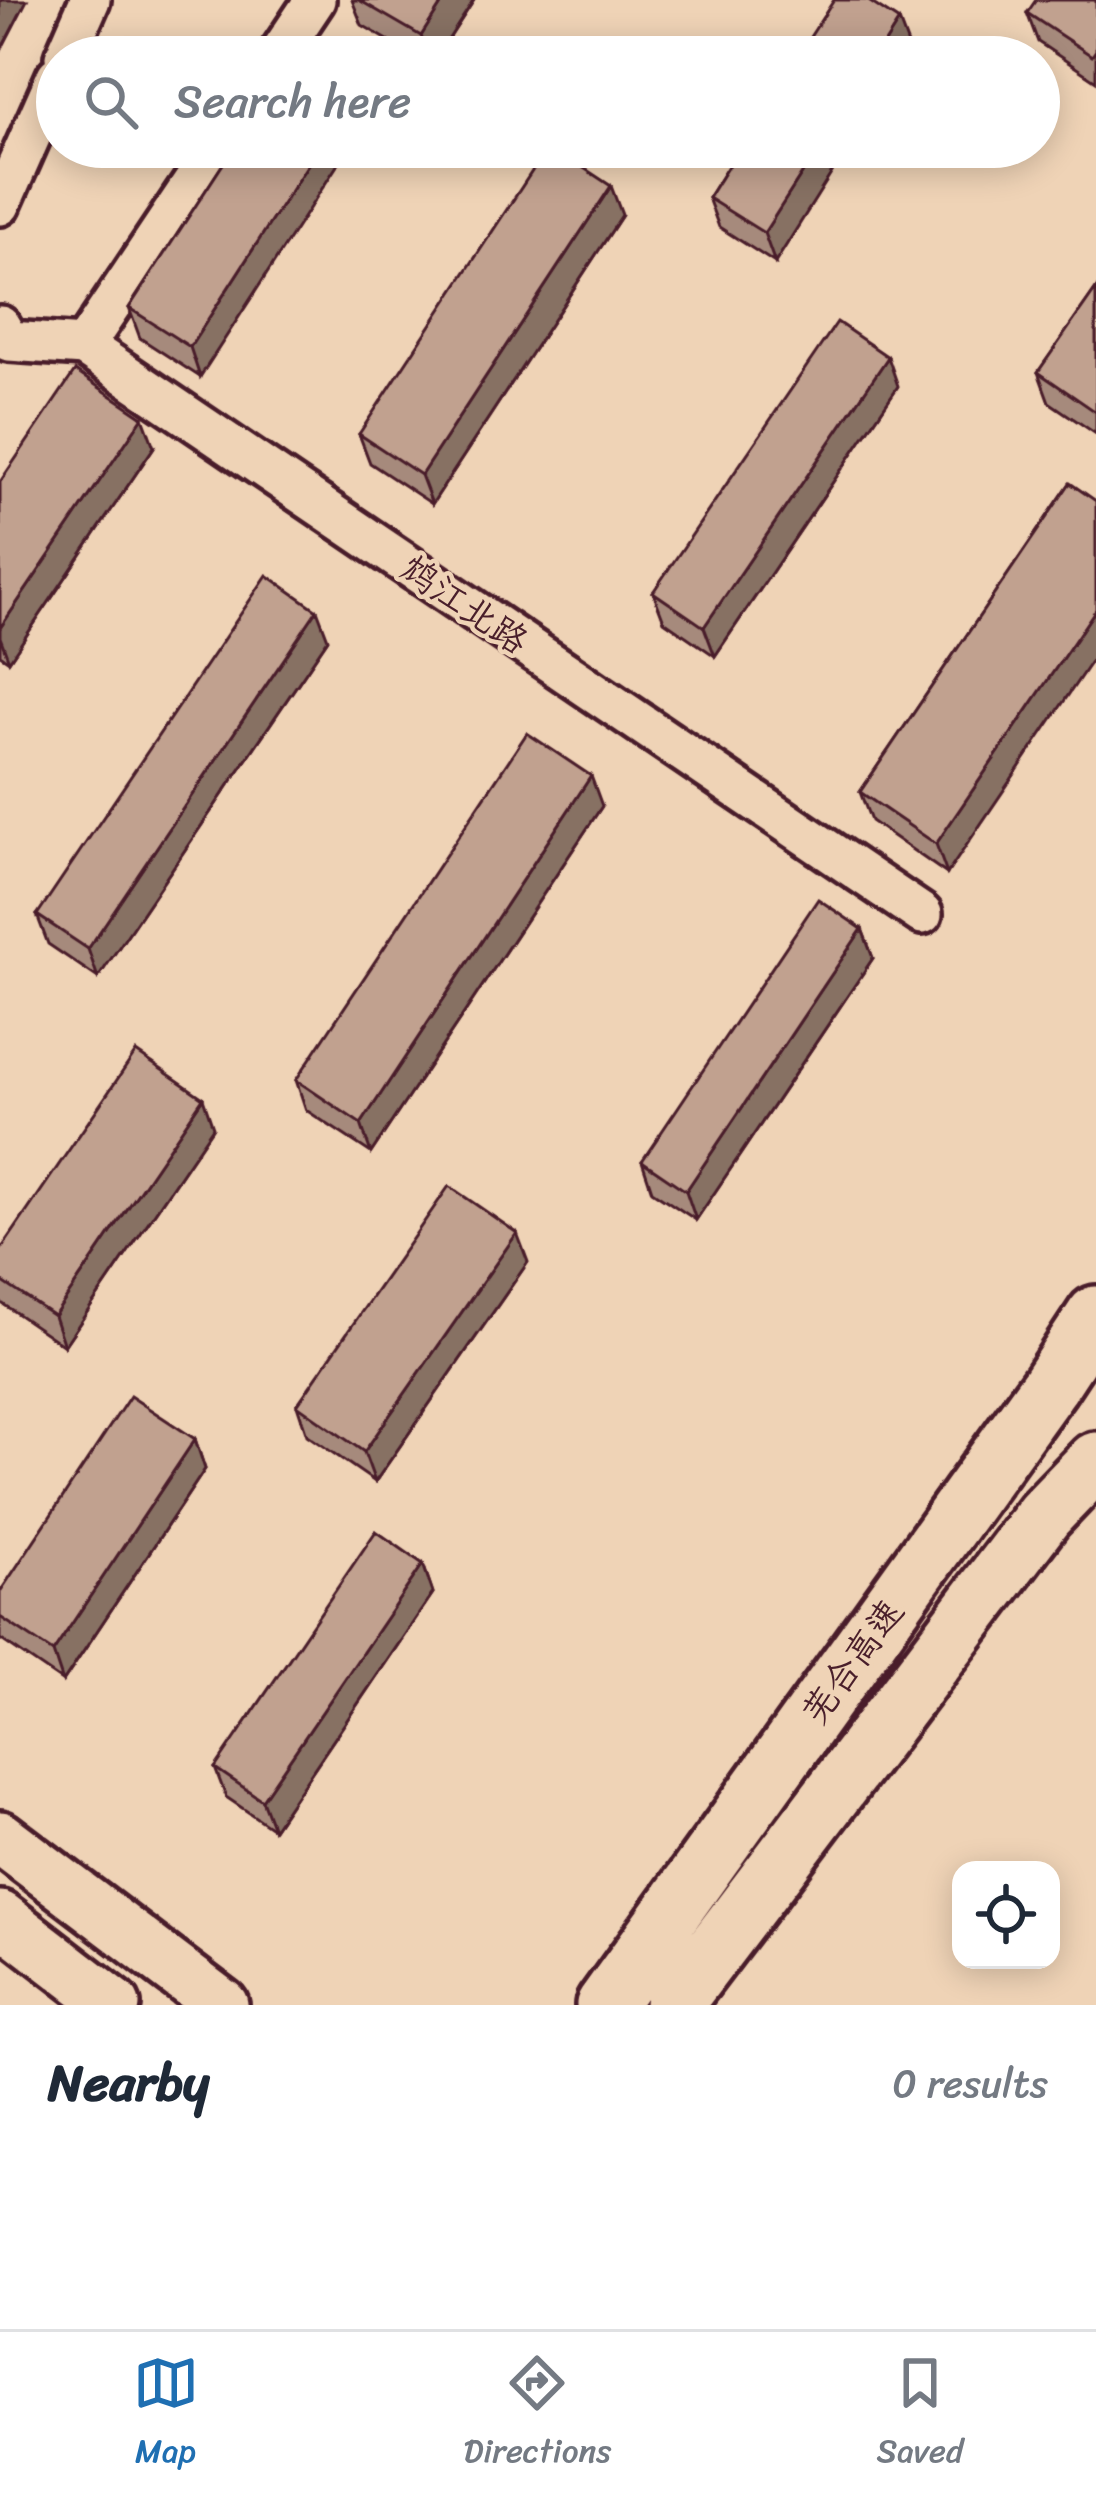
<!DOCTYPE html>
<meta charset="utf-8">
<style>
body{margin:0;font-family:Sriracha,"LXGW WenKai TC",sans-serif;background:#f6f6f7;color:#1f2937}
.controls{position:absolute;right:36px;bottom:36px;display:grid;overflow:hidden;border-radius:24px;box-shadow:0 6px 30px #0003}
.controls button{width:108px;height:108px;display:grid;place-items:center;padding:0;border:0;border-bottom:3px solid #e0e1e3;background:#fff;color:#1f2937;font:60px sans-serif}
.list{margin:0;padding:0;list-style:none}
h2{display:flex;justify-content:space-between;align-items:center;height:156px;margin:0;padding:0 48px;font-size:51px}
h2 small{font-size:39px;font-weight:400;color:#747a83}
.icon{flex:none;width:66px;height:66px;fill:none;stroke:currentColor;stroke-width:2;stroke-linecap:round;stroke-linejoin:round}
.map{position:relative;flex:none;width:1096px;height:2005px;overflow:hidden}
.search{position:absolute;background:#fff;box-shadow:0 6px 30px #0003;left:36px;right:36px;top:36px;height:132px;display:flex;align-items:center;gap:30px;box-sizing:border-box;padding:0 42px;border-radius:66px;color:#747a83;font-size:45px}
.sheet{height:324px;background:#fff}
nav{display:flex;justify-content:space-around;align-items:center;box-sizing:border-box;height:168px;border-top:3px solid #e0e1e3;background:#fff;font-size:33px;color:#747a83}
nav a{display:grid;justify-items:center;gap:6px}
nav .on{color:#1f6fb2}
.map>svg:first-child{display:block}
.lines{fill:none;stroke-linecap:round;stroke-linejoin:round}
.minor-casing{stroke:#4a1f2b;stroke-width:48}
.major-casing{stroke:#4a1f2b;stroke-width:60}
.highway-casing{stroke:#4a1f2b;stroke-width:66}
.minor{stroke:#efd3b6;stroke-width:39}
.major{stroke:#efd3b6;stroke-width:51}
.highway{stroke:#efd3b6;stroke-width:57}
.wall{fill:#a68a7b;stroke:#4a1f2b;stroke-width:3}
.shaded-wall{fill:#877164;stroke:#4a1f2b;stroke-width:3}
.building{fill:#c1a18f;stroke:#4a1f2b;stroke-width:3}
.labels{text-anchor:middle;stroke-width:9;stroke-linejoin:round;paint-order:stroke}
.street-label{font-size:36px;fill:#4a1f2b;stroke:#efd3b6}
</style>
<div class="map">
<svg width="1096" height="2005" viewBox="0 0 1096 2005">
<rect width="100%" height="100%" fill="#efd3b6"/>
<filter id="ink" filterUnits="userSpaceOnUse"><feTurbulence type="fractalNoise" baseFrequency=".00833" numOctaves="2"/><feDisplacementMap in="SourceGraphic" scale="24" xChannelSelector="R" yChannelSelector="G"/><feConvolveMatrix kernelMatrix="1 2 1 2 8 2 1 2 1" color-interpolation-filters="sRGB"/></filter>
<g filter="url(#ink)">
<g class="lines">
<defs>
<path id="minor" d="M65 57 90 0
M277 57 315 0
M0 205 57 76
M0 326 9 341 84 346 922 914
M84 346 217 147"/>
<path id="major" d="M0 1837 222 2005
M0 1917 114 2005"/>
<path id="highway" d="M605 2005 1050 1385 1096 1315
M673 2005 1044 1515 1096 1461"/>
</defs>
<use href="#minor" class="minor-casing"/>
<use href="#major" class="major-casing"/>
<use href="#highway" class="highway-casing"/>
<use href="#minor" class="minor"/>
<use href="#major" class="major"/>
<use href="#highway" class="highway"/>
</g>
<path class="wall" d="M352 0H474L437 57H417L362 25Z
M1096 0V81L1038 42 1027 13Z
M234 147 200 377 140 338 129 308Z
M740 147 775 263 719 227 708 198Z
M622 215 432 504 370 463 359 434Z
M1096 289V434L1049 402 1038 372Z
M898 386 715 656 664 621 653 592Z
M154 447 9 661 0 655V482Z
M1070 483 947 874 871 821 860 792Z
M328 639 98 978 48 944 37 915Z
M602 806 371 1153 306 1110 296 1080Z
M862 929 873 958 696 1220 652 1191 642 1161Z
M213 1127 64 1346 0 1302V1251Z
M528 1262 375 1482 307 1435 297 1405Z
M195 1439 205 1469 63 1682 0 1639V1592Z
M423 1564 433 1593 273 1829 226 1797 215 1768Z"/>
<path class="shaded-wall" d="M1 0H27L0 52V2Z
M444 0H474L437 57H429L421 36Z
M899 21 910 50 905 57H876Z
M319 147H349L200 377 190 347Z
M819 147H848L775 263 764 233Z
M611 186 622 215 432 504 421 475Z
M888 357 898 386 715 656 704 627Z
M143 417 154 447 9 661 0 637V628Z
M1096 609V654L947 874 936 844Z
M317 610 328 639 98 978 88 949Z
M591 776 602 806 371 1153 361 1124Z
M862 929 873 958 696 1220 686 1191Z
M203 1098 213 1127 64 1346 54 1316Z
M517 1233 528 1262 375 1482 364 1452Z
M195 1439 205 1469 63 1682 53 1652Z
M423 1564 433 1593 273 1829 262 1800Z"/>
<path class="building" d="M359 0H444L421 36Z
M834 0H867L899 21 876 57H797Z
M1036 0H1096V50L1092 56 1027 13Z
M234 147H319L190 347 129 308Z
M548 147H552L611 186 421 475 359 434Z
M740 147H819L764 233 708 198Z
M1096 289V412L1038 372Z
M837 322 888 357 704 627 653 592Z
M75 371 143 417 0 628V482Z
M1070 483 1096 501V609L936 844 860 792Z
M267 575 317 610 88 949 37 915Z
M527 733 591 776 361 1124 296 1080Z
M818 899 862 929 686 1191 642 1161Z
M136 1052 203 1098 54 1316 0 1280V1251Z
M449 1186 517 1233 364 1452 297 1405Z
M130 1396 195 1439 53 1652 0 1617V1592Z
M376 1531 423 1564 262 1800 215 1768Z"/>
</g>
<g class="labels">
<g class="street-label">
<text transform="translate(465 604) rotate(34)" y="13">鸩江北路</text>
<text transform="translate(852 1661) rotate(-54)" y="13">芜合高速</text>
</g>
</g>
</svg>
<div class="controls">
<button><svg class="icon" aria-label="locate" viewBox="0 0 24 24"><circle cx="12" cy="12" r="6"/><path d="M12 2v4M12 18v4M2 12h4M18 12h4"/></svg></button>
</div>
<div class="search"><svg class="icon" aria-label="search" viewBox="0 0 24 24"><circle cx="10" cy="10" r="6"/><path d="M15 15l6 6"/></svg>Search here</div>
</div>
<section class="sheet">
<h2>Nearby<small>0 results</small></h2>
<ul class="list">
</ul>
</section>
<nav>
<a class="on"><svg class="icon" aria-label="map" viewBox="0 0 24 24"><path d="M3 6l6-2 6 2 6-2v14l-6 2-6-2-6 2zM9 4v14M15 6v14"/></svg>Map</a>
<a><svg class="icon" aria-label="directions" viewBox="0 0 24 24"><path d="M12 3l9 9-9 9-9-9zM9 14v-3h6M13 9l2 2-2 2"/></svg>Directions</a>
<a><svg class="icon" aria-label="saved" viewBox="0 0 24 24"><path d="M7 4h10v16l-5-4-5 4z"/></svg>Saved</a>
</nav>
